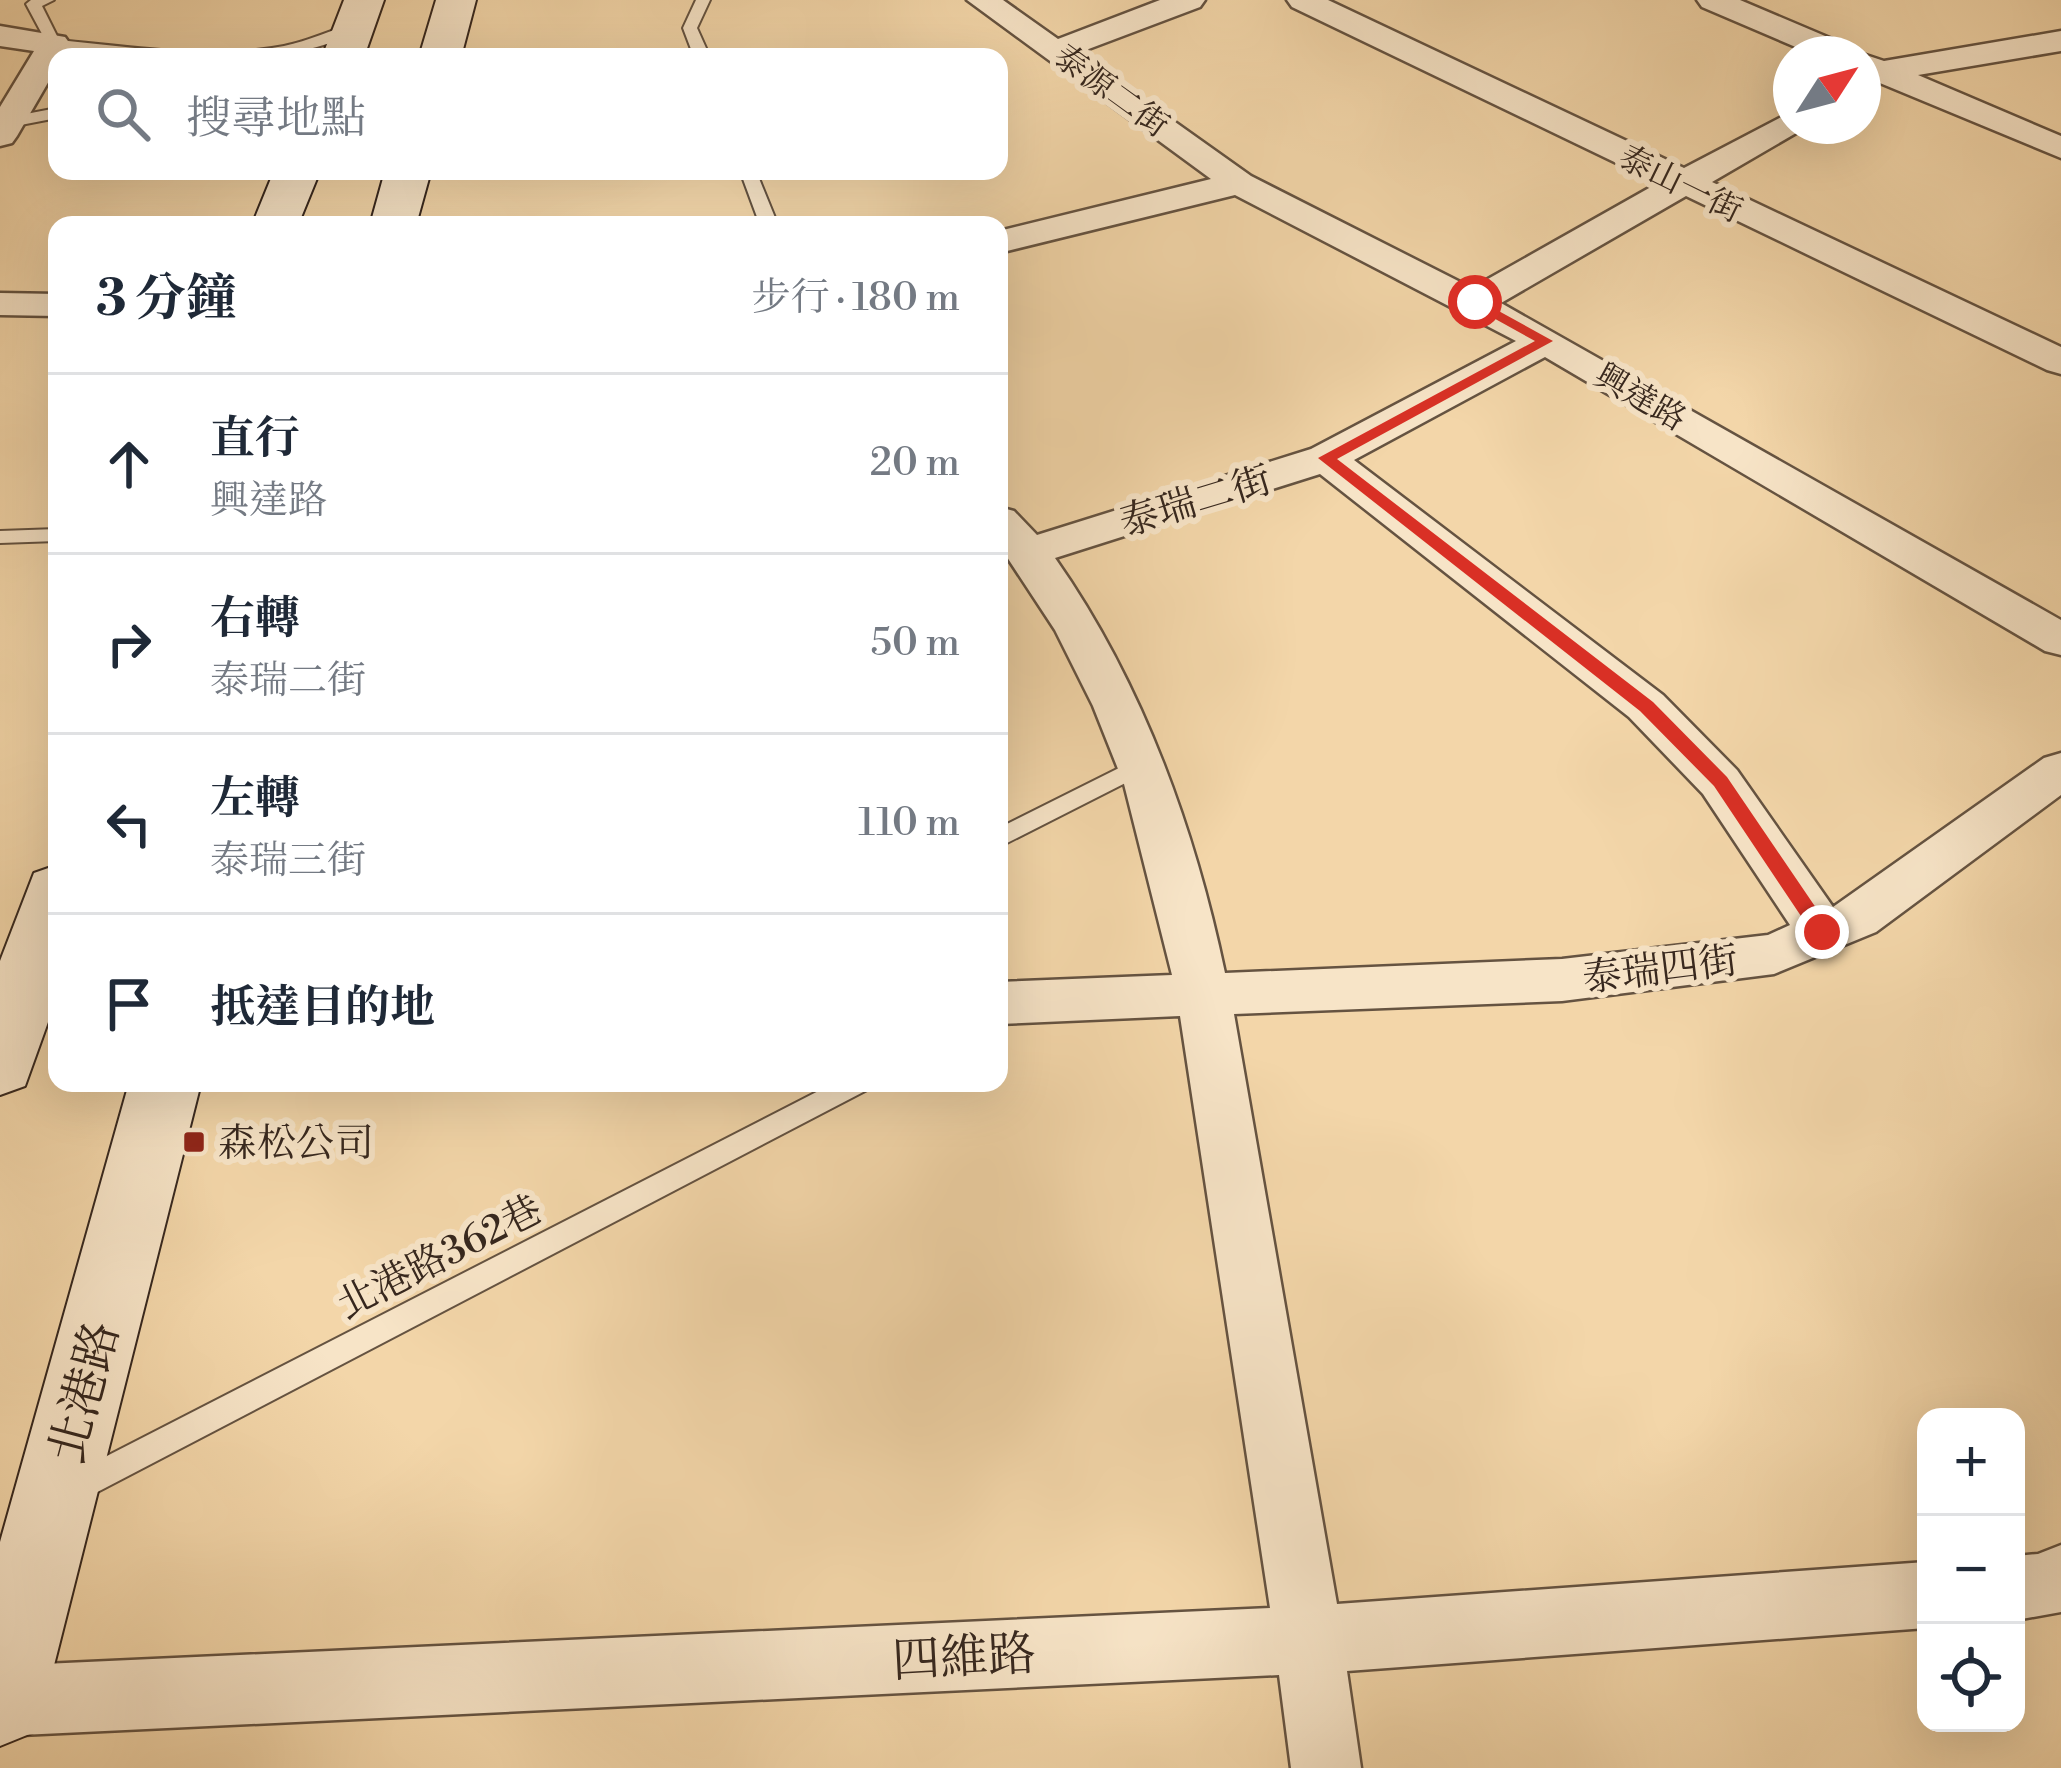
<!DOCTYPE html>
<html lang="zh-TW">
<meta charset="utf-8">
<style>
body{margin:0;font-family:"Libre Bodoni","Noto Serif TC",serif;background:#f6f6f7;color:#1f2937}
.controls{position:absolute;right:36px;bottom:36px;display:grid;overflow:hidden;border-radius:24px;box-shadow:0 12px 48px #0002}
.controls button{width:108px;height:108px;display:grid;place-items:center;padding:0;border:0;border-bottom:3px solid #e0e1e3;background:#fff;color:#1f2937;font:60px sans-serif}
.compass{position:absolute;left:1773px;top:36px;width:108px;height:108px;border-radius:50%;background:#fff;box-shadow:0 12px 48px #0002;rotate:54deg}
.stop{position:absolute;width:36px;height:36px;margin:-27px;border:9px solid #d93025;border-radius:50%;background:#fff}
.stop.end{background:#d93025;border-color:#fff;box-shadow:0 3px 12px #0008}
.list{margin:0;padding:0;list-style:none}
h2{display:flex;justify-content:space-between;align-items:center;height:156px;margin:0;padding:0 48px;font-size:51px}
h2 small{font-size:39px;font-weight:400;color:#747a83}
.list li{display:grid;grid-template-columns:78px 1fr auto;gap:36px;align-items:center;box-sizing:border-box;height:180px;padding:0 48px;border-top:3px solid #e0e1e3}
.list b{display:block;font-size:45px;white-space:nowrap}
.list p{margin:0;font-size:39px;white-space:nowrap;color:#747a83}
.list em{font-size:39px;font-style:normal;color:#747a83}
.icon{flex:none;width:66px;height:66px;fill:none;stroke:currentColor;stroke-width:2;stroke-linecap:round;stroke-linejoin:round}
.map{position:relative;flex:none;width:2061px;height:1768px;overflow:hidden}
.search{position:absolute;background:#fff;box-shadow:0 12px 48px #0002;left:48px;top:48px;width:960px;height:132px;display:flex;align-items:center;gap:30px;box-sizing:border-box;padding:0 42px;border-radius:24px;color:#747a83;font-size:45px}
.panel{position:absolute;background:#fff;box-shadow:0 12px 48px #0002;left:48px;top:216px;width:960px;height:876px;border-radius:24px}
.map>svg:first-child{display:block}
.lines{fill:none;stroke-linecap:round;stroke-linejoin:round}
.lane-casing{stroke:#655341;stroke-width:4}
.street-casing{stroke:#655341;stroke-width:5}
.secondary-casing{stroke:#36271e;stroke-width:4}
.lane{fill:#f7e4c7;fill-rule:evenodd}
.street{fill:#f7e4c7;fill-rule:evenodd}
.secondary{fill:#f7e4c7;fill-rule:evenodd}
.route{fill:#d93025}
.poi-dot{fill:#8f2418;stroke:#f7e4c7;stroke-width:4.5}
.labels{text-anchor:middle;stroke-width:12;stroke-linejoin:round;paint-order:stroke}
.far-street-label{font-size:33px;fill:#36271e;stroke:#f7e4c7}
.street-label{font-size:39px;fill:#36271e;stroke:#f7e4c7}
.poi-label{font-size:39px;fill:#36271e;stroke:#f7e4c7;text-anchor:start}
.near-street-label{font-size:48px;fill:#36271e;stroke:#f7e4c7}
</style>
<div class="map">
<svg width="2061" height="1768" viewBox="0 0 2061 1768">
<rect width="100%" height="100%" fill="#f3d6a9"/>
<filter id="stains"><feTurbulence type="fractalNoise" baseFrequency=".00167" numOctaves="4"/><feColorMatrix values="0 0 0 0 .2 0 0 0 0 .09 0 0 0 0 .02 0 0 0 .5 -.17"/></filter>
<radialGradient id="worn" r=".72"><stop offset=".6" stop-color="#630" stop-opacity="0"/><stop offset="1" stop-color="#630" stop-opacity=".3"/></radialGradient>
<g class="lines">
<defs>
<path id="lane" d="M54 0 42 6 59 40C133 47 210 60 284 46 309 41 331 30 355 23L362 27C300 73 124 61 49 47L26 4 31 0Z
M696 0H710L697 28 710 57H694L683 28Z
M57 108V118L0 129V119Z
M740 171H756L778 225H760Z
M57 529V541L0 543V531Z
M1143 756 1154 764 1151 770 999 847V828Z
M834 1083H871L867 1090 84 1499 73 1503 62 1499 58 1489 62 1479Z"/>
<path id="street" d="M967 0H1003L1058 39 1160 0H1205L1200 7 1078 53 1251 176 1472 288 1658 183 1292 7 1287 0H1328L1684 168 1791 112V126H1805L1803 129 1712 182 2061 347V374L2047 370 1686 196 1501 303 2061 620V655L2045 651 1545 357 1354 460 1663 695 1737 770 1833 907 2044 758 2061 753V795L1876 932 1774 974 1562 1001 1234 1014 1337 1604 1926 1562V1628L1347 1671 1361 1768H1291L1279 1675 0 1736V1666L1270 1608 1180 1016 999 1024V982L1172 975 1124 784 1093 706 1055 630 999 545V507L1014 511 1037 535 1311 449 1516 341 1235 195 999 253V231L1211 179ZM1320 474 1629 717 1703 794 1790 925 1768 935 1562 959 1225 973C1194 826 1142 682 1055 558Z
M1697 0H1740L1851 47 1856 54H1812L1702 7Z
M0 26 65 37 70 44 63 57H57V67L17 136 12 143 0 146V107L34 51 0 46Z
M2061 31V51L1918 75 2061 136V158L1863 76V54L1884 61Z
M0 293 57 294V316L0 315Z
M2061 1545V1612L2016 1620V1556L2038 1554Z"/>
<path id="secondary" d="M344 0H384L364 57H322Z
M436 0H476L461 57H419Z
M274 171H320L298 225H252Z
M385 171H431L416 225H370Z
M57 865V997L25 1086 0 1095V961L34 873Z
M129 1083H201L45 1701 32 1733 0 1746V1542Z"/>
</defs>
<use href="#lane" class="lane-casing"/>
<use href="#street" class="street-casing"/>
<use href="#secondary" class="secondary-casing"/>
<use href="#lane" class="lane"/>
<use href="#street" class="street"/>
<use href="#secondary" class="secondary"/>
</g>
<path class="route" d="M1475 298 1553 341 1337 459 1653 702 1727 777 1829 927V937H1815L1714 786 1640 711 1318 458 1535 341 1470 305Z"/>
<rect class="poi-dot" x="182" y="1130" width="24" height="24" rx="6"/>
<g class="labels">
<g class="far-street-label">
<text transform="translate(1112 90) rotate(36)" y="12">泰源二街</text>
<text transform="translate(1681 183) rotate(26)" y="12">泰山一街</text>
<text transform="translate(1641 396) rotate(30)" y="12">興達路</text>
</g>
<g class="street-label">
<text transform="translate(1195 500) rotate(-17)" y="14">泰瑞二街</text>
<text transform="translate(1660 968) rotate(-7)" y="14">泰瑞四街</text>
<text transform="translate(439 1256) rotate(-27)" y="14">北港路362巷</text>
</g>
<g class="poi-label">
<text x="218" y="1156">森松公司</text>
</g>
<g class="near-street-label">
<text transform="translate(83 1392) rotate(-75)" y="17">北港路</text>
<text transform="translate(964 1656) rotate(-3)" y="17">四維路</text>
</g>
</g>
<rect width="100%" height="100%" filter="url(#stains)"/>
<rect width="100%" height="100%" fill="url(#worn)"/>
</svg>
<div class="controls">
<button>+</button>
<button>−</button>
<button><svg class="icon" aria-label="locate" viewBox="0 0 24 24"><circle cx="12" cy="12" r="6"/><path d="M12 2v4M12 18v4M2 12h4M18 12h4"/></svg></button>
</div>
<svg class="compass" viewBox="-18 -18 36 36"><path d="M0-13l5 13h-10z" fill="#e53935"/><path d="M0 13l5-13h-10z" fill="#747a83"/></svg>
<div class="stop" style="left:1475px;top:302px"></div>
<div class="stop end" style="left:1822px;top:932px"></div>
<div class="search"><svg class="icon" aria-label="search" viewBox="0 0 24 24"><circle cx="10" cy="10" r="6"/><path d="M15 15l6 6"/></svg>搜尋地點</div>
<section class="panel">
<h2>3 分鐘<small>步行 · 180 m</small></h2>
<ul class="list">
<li><svg class="icon" aria-label="ahead" viewBox="0 0 24 24"><path d="M12 20V5M6 11l6-6 6 6"/></svg><div><b>直行</b><p>興達路</p></div><em>20 m</em></li>
<li><svg class="icon" aria-label="right" viewBox="0 0 24 24"><path d="M7 20v-9h11M14 6l5 5-5 5"/></svg><div><b>右轉</b><p>泰瑞二街</p></div><em>50 m</em></li>
<li><svg class="icon" aria-label="left" viewBox="0 0 24 24"><path d="M17 20v-9H6M10 6l-5 5 5 5"/></svg><div><b>左轉</b><p>泰瑞三街</p></div><em>110 m</em></li>
<li><svg class="icon" aria-label="arrive" viewBox="0 0 24 24"><path d="M6 21V4h12l-3 4 3 4H6"/></svg><div><b>抵達目的地</b></div></li>
</ul>
</section>
</div>
